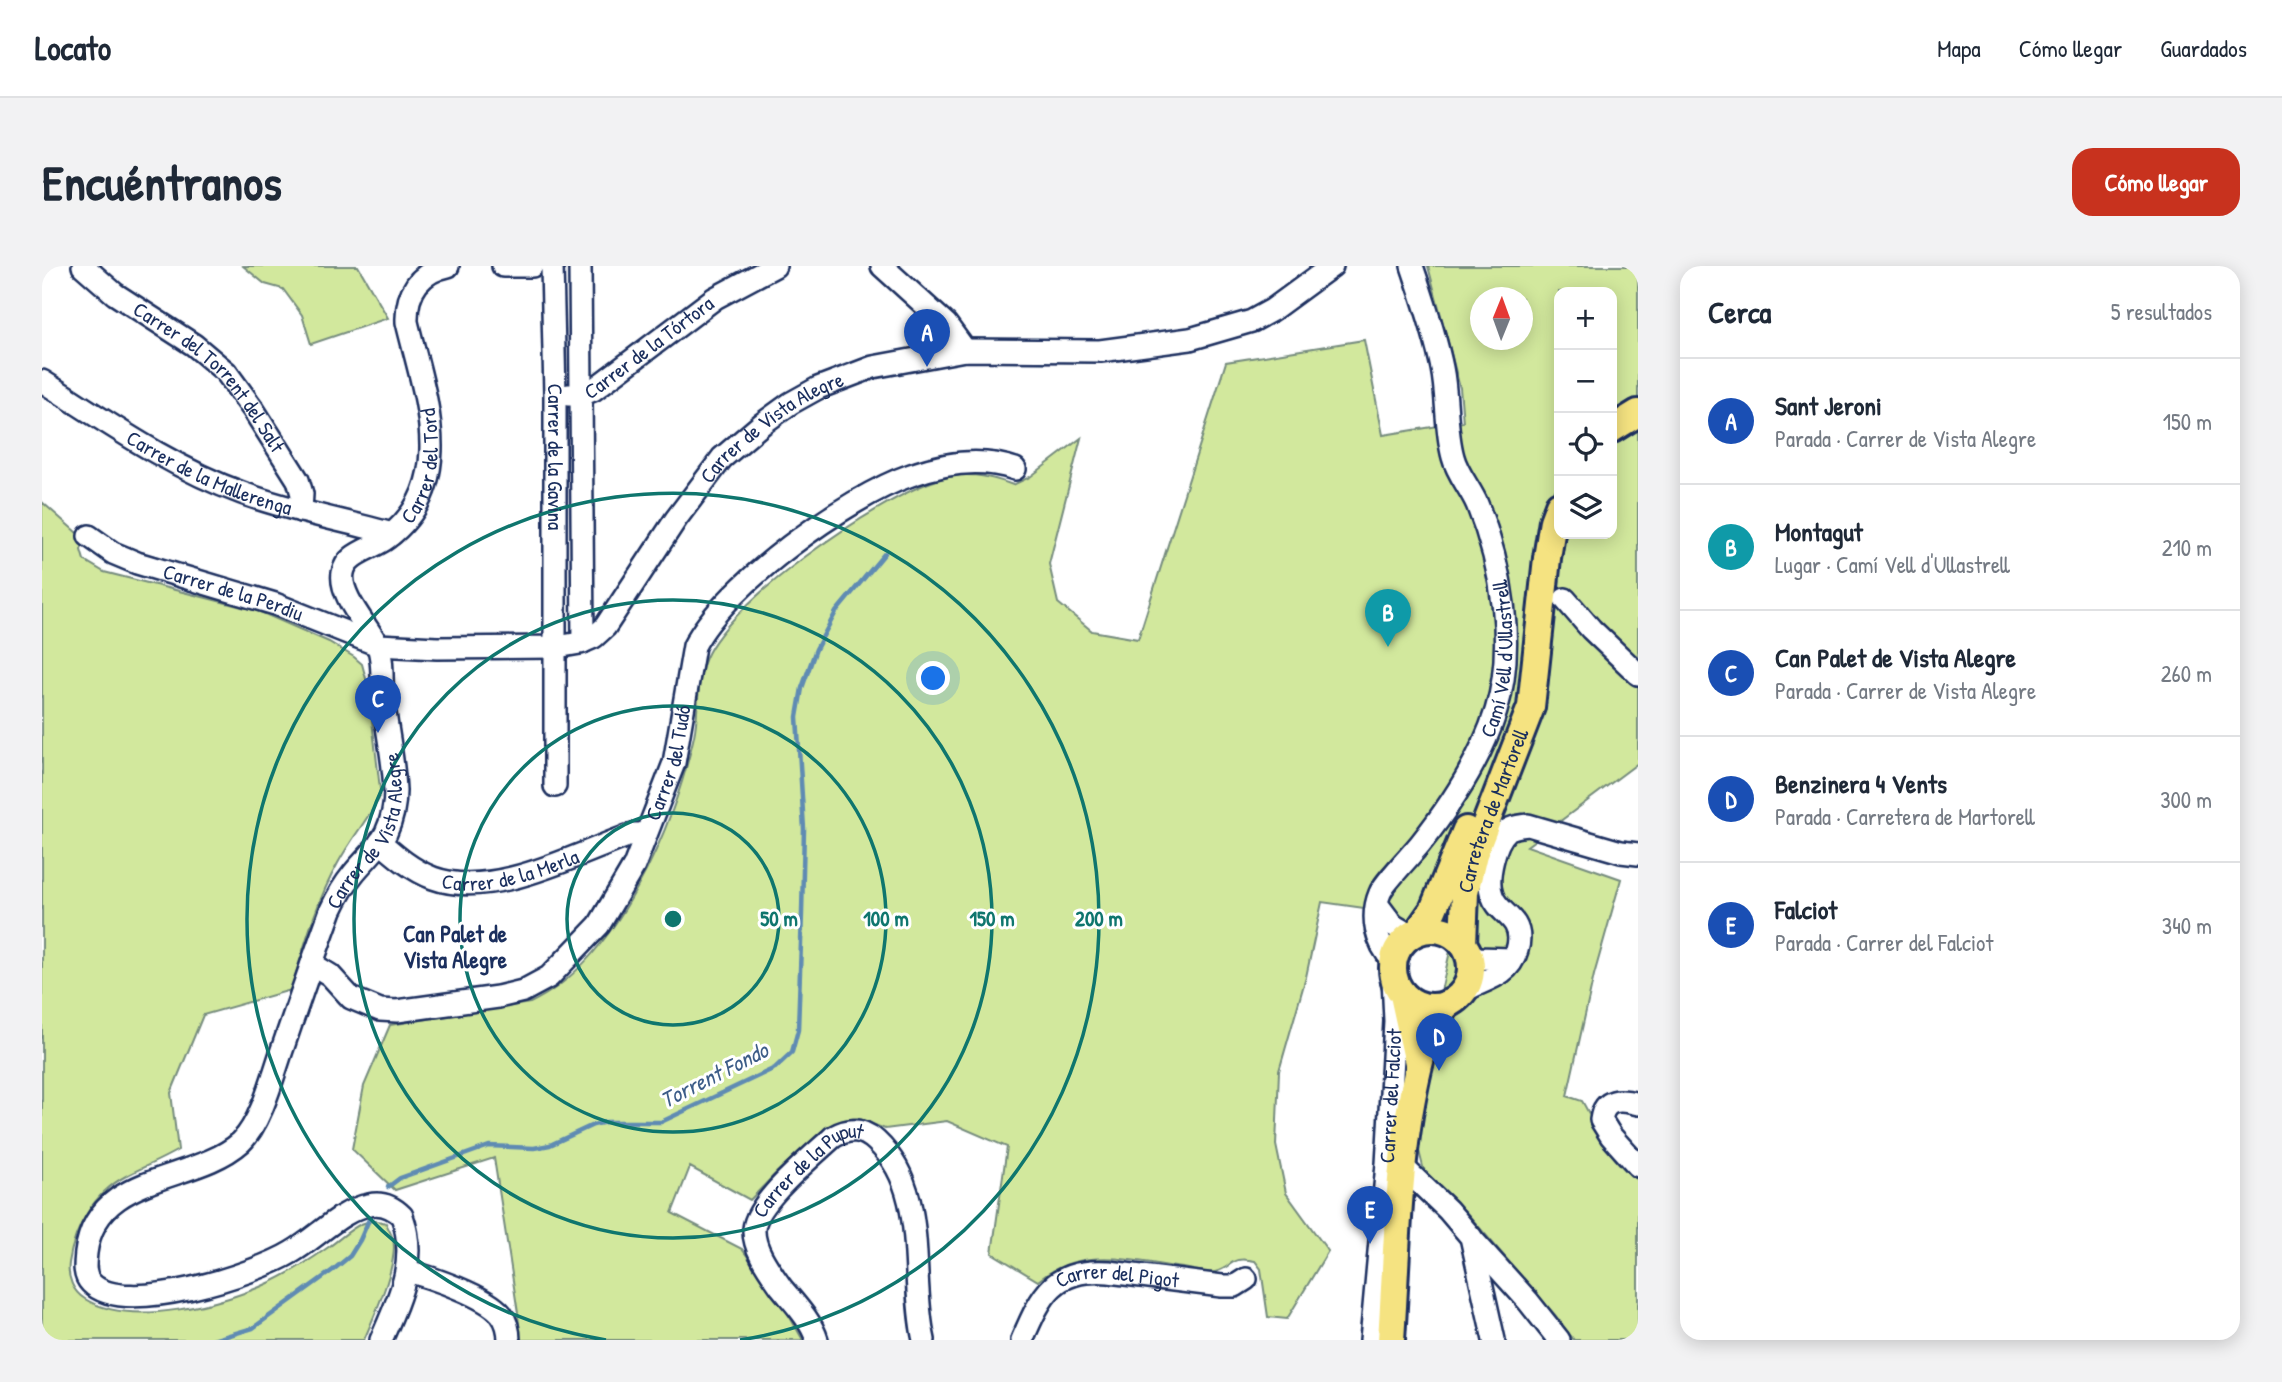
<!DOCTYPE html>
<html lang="es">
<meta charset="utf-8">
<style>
body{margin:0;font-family:"Patrick Hand",sans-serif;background:#f2f2f3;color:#1f2937}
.controls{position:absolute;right:21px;top:21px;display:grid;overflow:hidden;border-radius:14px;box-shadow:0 4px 18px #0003}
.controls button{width:63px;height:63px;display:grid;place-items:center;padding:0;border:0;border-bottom:2px solid #e0e1e3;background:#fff;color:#1f2937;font:35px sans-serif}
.compass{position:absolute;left:1428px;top:21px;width:63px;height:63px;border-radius:50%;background:#fff;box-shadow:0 4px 18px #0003;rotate:1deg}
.you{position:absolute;left:892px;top:413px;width:24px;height:24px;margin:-18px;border:5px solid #fff;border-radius:50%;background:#1a73e8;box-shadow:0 0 0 10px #1a73e833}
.badge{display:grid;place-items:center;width:46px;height:46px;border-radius:50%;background:#c8321e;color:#fff;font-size:23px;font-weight:700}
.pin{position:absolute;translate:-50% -58px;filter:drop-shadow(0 2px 4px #0008)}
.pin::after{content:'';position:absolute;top:37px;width:24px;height:21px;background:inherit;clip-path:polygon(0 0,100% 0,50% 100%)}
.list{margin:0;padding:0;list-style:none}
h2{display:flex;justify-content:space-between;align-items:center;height:91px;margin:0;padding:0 28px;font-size:30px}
h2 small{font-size:23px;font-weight:400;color:#747a83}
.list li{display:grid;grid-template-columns:46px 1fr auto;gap:21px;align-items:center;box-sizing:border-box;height:126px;padding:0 28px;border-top:2px solid #e0e1e3}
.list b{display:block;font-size:26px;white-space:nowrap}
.list p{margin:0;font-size:23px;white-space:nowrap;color:#747a83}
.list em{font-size:23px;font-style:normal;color:#747a83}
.icon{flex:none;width:38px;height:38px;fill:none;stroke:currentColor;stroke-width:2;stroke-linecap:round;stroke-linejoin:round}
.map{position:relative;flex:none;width:1596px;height:1074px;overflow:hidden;border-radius:21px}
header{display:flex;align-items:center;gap:42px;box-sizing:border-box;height:98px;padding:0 35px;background:#fff;border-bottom:2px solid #e0e1e3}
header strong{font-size:33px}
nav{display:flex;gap:38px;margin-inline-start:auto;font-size:24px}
.intro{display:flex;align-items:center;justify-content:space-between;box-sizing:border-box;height:168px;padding:0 42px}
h1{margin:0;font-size:49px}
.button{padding:18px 32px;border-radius:21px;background:#c8321e;color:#fff;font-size:24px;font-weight:700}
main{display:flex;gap:42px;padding:0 42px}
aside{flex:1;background:#fff;border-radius:21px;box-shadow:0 4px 18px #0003}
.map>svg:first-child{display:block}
.green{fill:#d2e89d;stroke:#768c7e;stroke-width:2;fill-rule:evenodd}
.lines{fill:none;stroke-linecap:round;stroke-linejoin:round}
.stream{stroke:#5e8bb3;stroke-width:4.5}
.minor-casing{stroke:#1b2f5e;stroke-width:26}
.major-casing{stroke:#1b2f5e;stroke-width:32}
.minor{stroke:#fff;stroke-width:21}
.major{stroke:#f5e381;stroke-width:26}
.ring{fill:none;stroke:#0f766e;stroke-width:3.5}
.labels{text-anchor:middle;stroke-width:6;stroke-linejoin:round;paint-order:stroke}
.street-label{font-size:21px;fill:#1b2f5e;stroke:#fff}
.neighbourhood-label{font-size:23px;font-weight:bold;fill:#1b2f5e;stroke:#fff}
.water-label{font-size:23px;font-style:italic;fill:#3d5d88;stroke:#fff}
.centre{fill:#0f766e;stroke:#fff;stroke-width:3.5}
.ring-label{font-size:21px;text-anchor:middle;font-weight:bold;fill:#0f766e;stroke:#fff;stroke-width:6;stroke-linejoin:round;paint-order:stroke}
</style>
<header>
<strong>Locato</strong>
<nav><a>Mapa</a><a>Cómo llegar</a><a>Guardados</a></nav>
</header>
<div class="intro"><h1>Encuéntranos</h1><a class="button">Cómo llegar</a></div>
<main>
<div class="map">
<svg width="1596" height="1074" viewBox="0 0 1596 1074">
<rect width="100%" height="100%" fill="#fff"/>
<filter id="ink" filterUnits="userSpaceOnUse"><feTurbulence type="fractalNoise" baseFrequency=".0143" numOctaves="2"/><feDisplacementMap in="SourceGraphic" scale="14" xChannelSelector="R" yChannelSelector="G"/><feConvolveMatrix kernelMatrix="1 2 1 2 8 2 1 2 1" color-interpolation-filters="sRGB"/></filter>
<g filter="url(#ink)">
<path class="green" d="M201 0H316L346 52 269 78 260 49 241 23 223 18Z
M1386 0H1596V497L1485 580 1579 613 1552 709 1525 830 1540 835C1559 867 1563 891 1596 914V1074H1532L1513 1049 1424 946 1388 916 1381 901 1375 877 1381 805 1411 672 1322 642 1280 636 1264 711 1237 805 1234 879 1244 927 1286 985 1245 1053 1226 1051 1219 1003 1213 995C1187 989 1191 1002 1173 1006 1164 1008 1150 1003 1141 1002 1090 995 1039 979 996 1015L950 987 965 881 905 855 843 863 815 852 801 854 776 869 735 906 708 934 648 901 630 947 700 983 741 1039 761 1074H478L476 1047 452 892 353 924 310 883 322 820 348 759 488 737C574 697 633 559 652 470 657 447 654 420 662 397 680 339 837 232 895 214 922 205 945 209 971 219L988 211 1039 172 1007 298 1016 337 1050 365 1096 373 1184 96 1322 74 1341 169 1421 156 1418 122ZM1517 26H1570V268H1517ZM1438 32H1480V74H1438Z
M0 236 43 274 39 284 42 294 62 306 216 345 287 376 312 391 320 398 326 420 338 523 337 533C324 555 308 575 296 597 274 636 262 681 249 724L161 749 129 827 136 884C119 894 101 901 84 910 52 927 32 962 27 997 25 1011 31 1026 43 1033 89 1062 183 1038 229 1016 250 1006 270 993 288 980 298 973 308 963 319 958 328 954 335 954 344 957 346 962 349 967 351 973 357 997 332 1050 322 1074H0Z"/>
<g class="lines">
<path class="stream" d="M346 921 358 912 447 880 492 882 508 879 551 859 564 856H619L733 802 750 786 756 764 760 647 762 563 755 451 760 422 774 383 794 346 843 287
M171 1074 211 1062 291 1004 308 990 318 974 329 949"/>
<defs>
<g id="minor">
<path id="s1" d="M41 0 73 28 152 79 184 106 211 143 256 214 260 228 259 245"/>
<path d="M461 0H490"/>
<path id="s2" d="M510 0 513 129V520"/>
<path d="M538 0 541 376"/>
<path d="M840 0 904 58 923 84"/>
<path id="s3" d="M0 115C65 156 128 201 200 227 249 245 300 254 350 268"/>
<path id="s4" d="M526 129H539L551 124 673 32 733 0"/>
<path id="s5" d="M47 270 71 287 95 297 233 338 336 379 395 382 515 381 538 377 552 371 563 361 634 253 680 192 720 158 749 137 776 122 831 101 923 84 1058 85 1148 73 1210 55 1230 44 1290 0"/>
<path d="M1523 333 1549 363 1596 408"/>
<path id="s6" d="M338 576C354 590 370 604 391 612 451 634 534 588 591 568H604"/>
<path d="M1336 639 1351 659 1368 669"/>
<path d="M1426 686 1436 692 1470 693"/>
<path id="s7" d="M1351 695C1334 677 1328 651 1338 627 1341 618 1370 588 1378 578 1409 539 1439 493 1454 445 1474 380 1460 300 1435 238 1428 222 1415 207 1411 191 1403 162 1406 131 1400 102 1393 67 1381 33 1370 0"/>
<path id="s8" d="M270 698 288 709 309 732 338 744 355 745 456 731 481 725 507 711 557 659 592 600 632 497 652 380C683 319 805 231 869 209 902 197 939 191 973 203"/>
<path d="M1422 725C1434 718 1449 714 1460 706 1474 696 1482 673 1473 658 1466 647 1454 642 1450 629 1444 613 1452 576 1466 564 1472 560 1479 560 1486 559L1579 586 1596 588"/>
<path d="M1596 838C1578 833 1562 832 1559 854L1569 870 1596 900"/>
<path d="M1359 899 1406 944 1429 971 1452 1074"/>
<path d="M1430 973 1486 1035 1517 1074"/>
<path d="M365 1005C389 1011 444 1030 459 1048 465 1056 467 1065 467 1074"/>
<path id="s9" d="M339 1074C357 1033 376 995 360 950 351 941 340 936 327 939 301 943 273 973 250 986 214 1008 82 1051 49 1017 41 1009 43 997 44 987 54 905 152 918 199 876 219 857 231 810 240 784 256 737 272 691 289 644 295 631 302 619 311 608 322 594 336 583 344 567 350 554 353 540 353 525 352 494 344 462 341 430 339 415 342 392 335 378 325 359 297 329 301 307 304 287 331 283 345 272 418 217 382 128 365 56 364 27 377 6 406 0"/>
<path id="s10" d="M775 1074C769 1054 752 1037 739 1021 728 1005 711 983 712 963 714 936 771 890 791 871 807 862 820 862 834 875 888 925 867 1009 882 1074"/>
<path id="s11" d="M980 1074C1000 1028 1011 1002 1067 1006L1180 1020H1193L1204 1013"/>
<path id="s12" d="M1329 1074 1345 898 1353 755 1351 712"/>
</g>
<g id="major">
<path d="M1570 163 1596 147"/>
<circle cx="1390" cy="702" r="39"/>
<path d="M1377 664 1391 644 1424 564"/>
<path id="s13" d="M1421 678 1423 626 1432 588 1489 441 1505 292 1511 255 1517 239"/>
<path d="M1361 729 1376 797"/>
<path d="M1349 1074C1354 999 1355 923 1367 849 1374 810 1380 770 1405 738"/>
</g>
</defs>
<use href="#minor" class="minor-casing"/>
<use href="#major" class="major-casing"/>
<use href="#minor" class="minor"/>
<use href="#major" class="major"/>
</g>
</g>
<g class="ring">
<circle cx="631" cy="653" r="106"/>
<circle cx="631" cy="653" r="213"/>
<circle cx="631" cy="653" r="319"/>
<path d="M564 1074A426 426 0 1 1 698 1074"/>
</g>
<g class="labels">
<g class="street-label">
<text dy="7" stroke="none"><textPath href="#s4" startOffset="96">Carrer de la Tórtora</textPath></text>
<text dy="7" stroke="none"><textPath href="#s1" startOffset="170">Carrer del Torrent del Salt</textPath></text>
<text dy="7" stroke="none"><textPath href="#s5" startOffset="807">Carrer de Vista Alegre</textPath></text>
<text dy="7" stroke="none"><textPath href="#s2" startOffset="191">Carrer de la Gavina</textPath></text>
<text dy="7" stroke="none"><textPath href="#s9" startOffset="1460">Carrer del Tord</textPath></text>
<text dy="7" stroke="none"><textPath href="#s3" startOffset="192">Carrer de la Mallerenga</textPath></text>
<text dy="7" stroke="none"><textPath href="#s5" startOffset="156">Carrer de la Perdiu</textPath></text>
<text dy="7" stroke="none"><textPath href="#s7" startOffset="343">Camí Vell d'Ullastrell</textPath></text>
<text dy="7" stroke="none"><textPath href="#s8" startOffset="508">Carrer del Tudó</textPath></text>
<text dy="7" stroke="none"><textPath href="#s13" startOffset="138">Carretera de Martorell</textPath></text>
<text dy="7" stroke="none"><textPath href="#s9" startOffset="1040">Carrer de Vista Alegre</textPath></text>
<text dy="7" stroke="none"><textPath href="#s6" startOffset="144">Carrer de la Merla</textPath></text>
<text dy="7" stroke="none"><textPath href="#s12" startOffset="245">Carrer del Falciot</textPath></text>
<text dy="7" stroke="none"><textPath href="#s10" startOffset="214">Carrer de la Puput</textPath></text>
<text dy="7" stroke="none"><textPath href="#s11" startOffset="130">Carrer del Pigot</textPath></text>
</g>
<g class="neighbourhood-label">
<text x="413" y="676">Can Palet de<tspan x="413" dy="26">Vista Alegre</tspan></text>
</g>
<g class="water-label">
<text transform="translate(672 809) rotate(-27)" y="8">Torrent Fondo</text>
</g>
</g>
<circle cx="631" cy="653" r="10" class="centre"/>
<g class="ring-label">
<text x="737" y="660">50 m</text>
<text x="844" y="660">100 m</text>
<text x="950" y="660">150 m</text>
<text x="1057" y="660">200 m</text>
</g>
</svg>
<div class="controls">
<button>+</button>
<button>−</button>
<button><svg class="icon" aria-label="locate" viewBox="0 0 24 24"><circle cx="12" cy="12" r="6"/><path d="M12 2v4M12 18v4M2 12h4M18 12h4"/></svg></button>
<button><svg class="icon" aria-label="layers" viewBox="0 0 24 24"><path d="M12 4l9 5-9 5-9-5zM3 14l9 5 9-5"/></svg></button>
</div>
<svg class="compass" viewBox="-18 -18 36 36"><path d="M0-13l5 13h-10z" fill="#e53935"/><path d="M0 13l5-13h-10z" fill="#747a83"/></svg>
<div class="you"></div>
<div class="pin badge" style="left:885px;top:101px;background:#1a4fb4">A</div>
<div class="pin badge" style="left:1346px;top:381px;background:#0f9aa8">B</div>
<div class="pin badge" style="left:336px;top:467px;background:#1a4fb4">C</div>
<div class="pin badge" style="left:1397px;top:805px;background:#1a4fb4">D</div>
<div class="pin badge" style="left:1328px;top:978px;background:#1a4fb4">E</div>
</div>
<aside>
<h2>Cerca<small>5 resultados</small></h2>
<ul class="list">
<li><span class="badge" style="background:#1a4fb4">A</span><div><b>Sant Jeroni</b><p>Parada · Carrer de Vista Alegre</p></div><em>150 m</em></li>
<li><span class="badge" style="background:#0f9aa8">B</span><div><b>Montagut</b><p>Lugar · Camí Vell d'Ullastrell</p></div><em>210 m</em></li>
<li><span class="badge" style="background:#1a4fb4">C</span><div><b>Can Palet de Vista Alegre</b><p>Parada · Carrer de Vista Alegre</p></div><em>260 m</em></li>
<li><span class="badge" style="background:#1a4fb4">D</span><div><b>Benzinera 4 Vents</b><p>Parada · Carretera de Martorell</p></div><em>300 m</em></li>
<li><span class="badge" style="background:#1a4fb4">E</span><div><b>Falciot</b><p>Parada · Carrer del Falciot</p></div><em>340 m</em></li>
</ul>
</aside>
</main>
